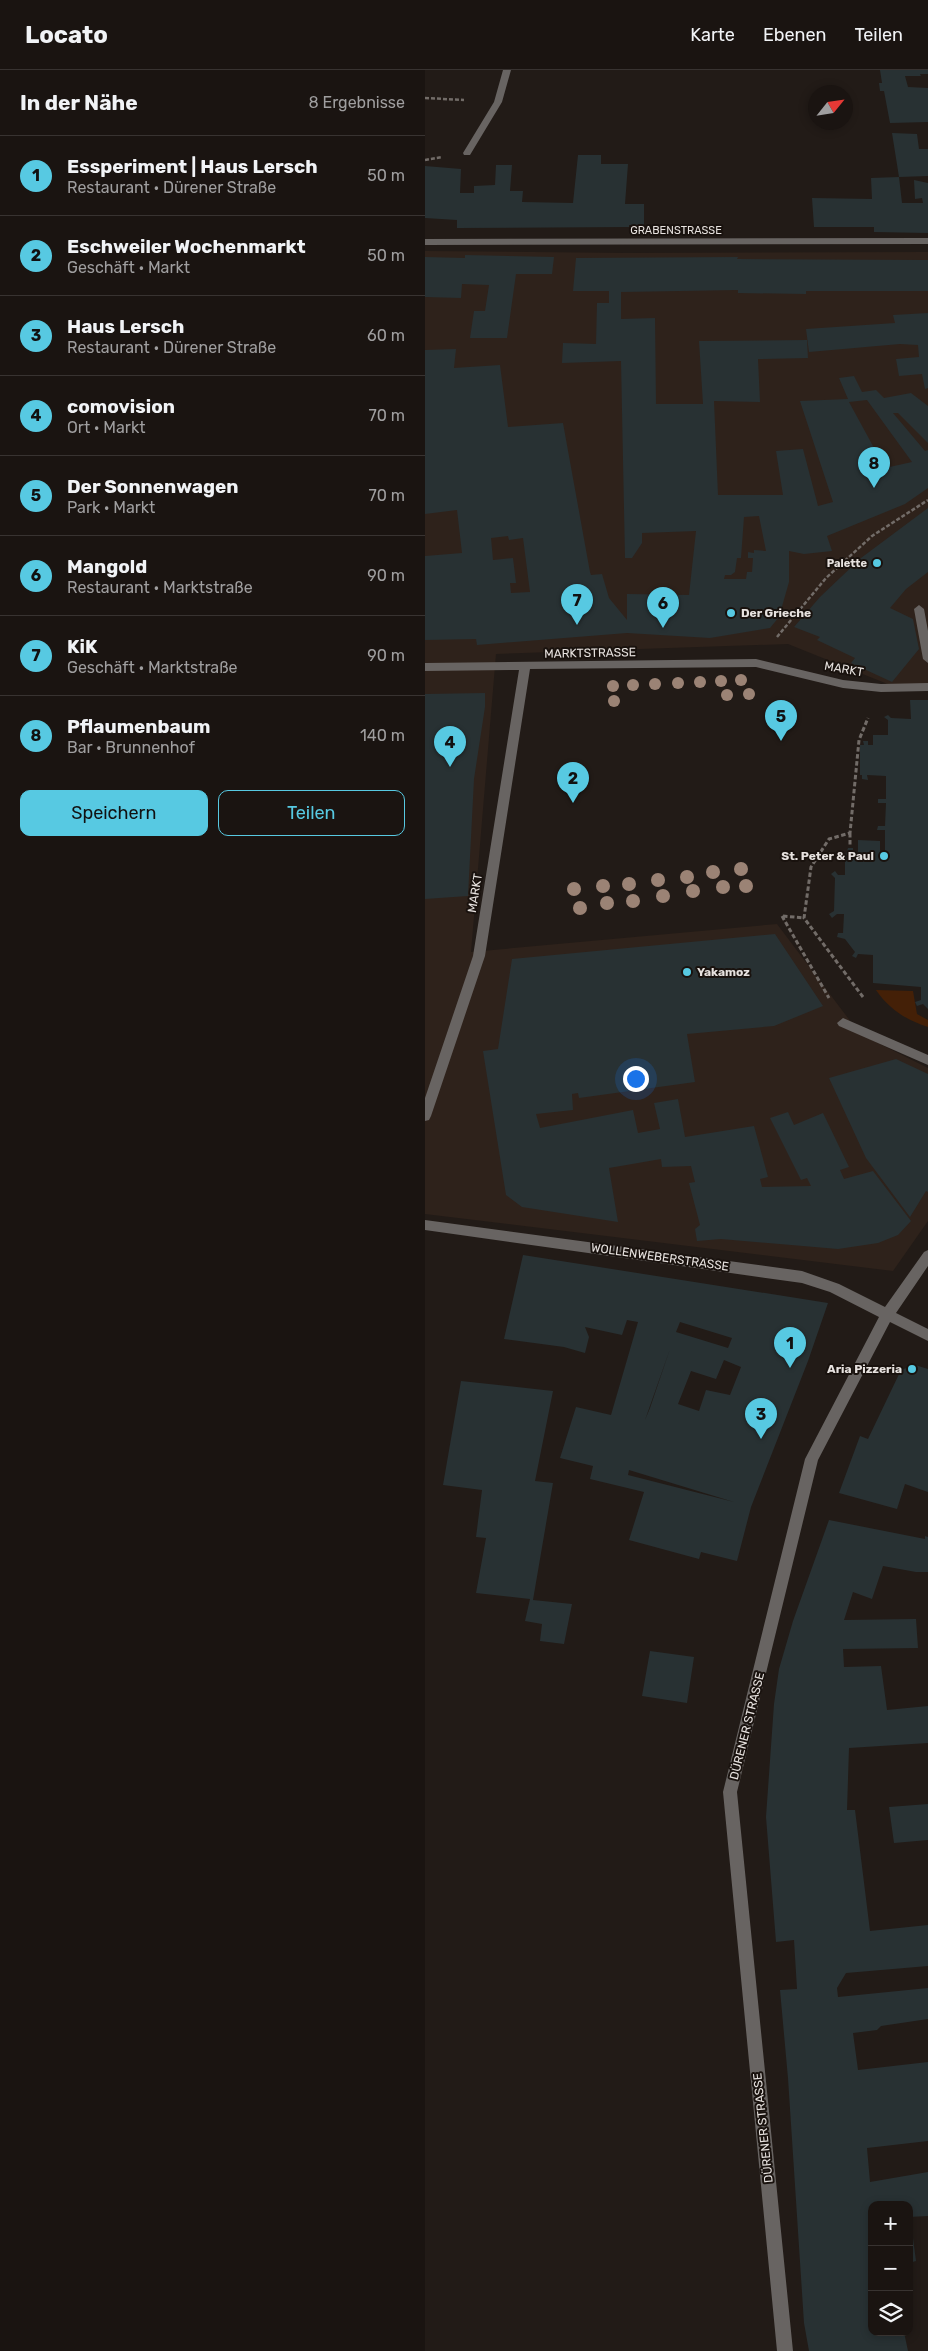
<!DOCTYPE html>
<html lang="de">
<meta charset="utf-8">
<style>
body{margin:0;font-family:Rubik,sans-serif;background:#231d1a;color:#f1f3f6}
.controls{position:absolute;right:15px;bottom:15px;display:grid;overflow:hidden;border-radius:10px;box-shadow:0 2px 8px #0003}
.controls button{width:45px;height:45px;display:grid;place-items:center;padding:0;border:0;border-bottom:1px solid #383331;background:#1a1411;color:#f1f3f6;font:25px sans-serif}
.compass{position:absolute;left:383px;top:15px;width:45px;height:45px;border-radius:50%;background:#1a1411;box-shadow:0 2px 8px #0003;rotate:60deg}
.you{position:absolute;left:210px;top:1008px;width:18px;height:18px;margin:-12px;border:4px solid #fff;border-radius:50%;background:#1a73e8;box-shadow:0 0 0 8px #1a73e833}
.badge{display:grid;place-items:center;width:32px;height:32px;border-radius:50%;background:#57c9e2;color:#111;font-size:16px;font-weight:700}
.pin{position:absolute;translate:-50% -41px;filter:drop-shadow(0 1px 2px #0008)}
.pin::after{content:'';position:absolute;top:26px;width:18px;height:15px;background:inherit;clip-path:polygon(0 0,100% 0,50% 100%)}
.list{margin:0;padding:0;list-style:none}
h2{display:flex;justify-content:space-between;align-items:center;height:65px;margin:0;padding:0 20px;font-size:21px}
h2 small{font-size:16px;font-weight:400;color:#9f9e9f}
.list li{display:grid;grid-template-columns:32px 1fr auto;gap:15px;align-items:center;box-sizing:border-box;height:80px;padding:0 20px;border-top:1px solid #383331}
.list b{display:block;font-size:19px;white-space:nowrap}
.list p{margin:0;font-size:16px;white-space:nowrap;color:#9f9e9f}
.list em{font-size:16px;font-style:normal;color:#9f9e9f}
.actions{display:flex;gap:10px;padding:15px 20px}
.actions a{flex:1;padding:11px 0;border:1px solid #57c9e2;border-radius:10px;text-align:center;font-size:18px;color:#57c9e2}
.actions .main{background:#57c9e2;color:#111}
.icon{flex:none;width:28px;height:28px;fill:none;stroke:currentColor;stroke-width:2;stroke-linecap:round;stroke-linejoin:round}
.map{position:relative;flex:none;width:503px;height:2281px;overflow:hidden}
header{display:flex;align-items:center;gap:30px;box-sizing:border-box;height:70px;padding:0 25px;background:#1a1411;border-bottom:1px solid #383331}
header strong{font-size:24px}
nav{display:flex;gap:28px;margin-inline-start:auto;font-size:18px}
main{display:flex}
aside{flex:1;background:#1a1411}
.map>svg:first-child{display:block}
.built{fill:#2e221b}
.green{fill:#442007}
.building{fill:#283133;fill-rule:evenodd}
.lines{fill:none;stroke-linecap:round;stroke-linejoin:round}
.path-far1{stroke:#726c68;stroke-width:2.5;stroke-dasharray:4 2;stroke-linecap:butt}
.path{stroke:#726c68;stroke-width:3;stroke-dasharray:4.5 2.5;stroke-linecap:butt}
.lane{fill:#686462;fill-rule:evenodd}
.street{fill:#686462;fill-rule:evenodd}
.tree{fill:#9b8375}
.poi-dot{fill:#57c9e2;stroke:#19120e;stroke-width:2}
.labels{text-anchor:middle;stroke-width:4;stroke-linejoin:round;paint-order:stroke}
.far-street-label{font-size:11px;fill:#e7e2df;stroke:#19120e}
.far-poi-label{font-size:11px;font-weight:bold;fill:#e7e2df;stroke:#19120e;text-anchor:end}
.poi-label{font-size:12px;font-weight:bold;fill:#e7e2df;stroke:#19120e;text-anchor:start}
.street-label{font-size:12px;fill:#e7e2df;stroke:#19120e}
</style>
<header>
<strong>Locato</strong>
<nav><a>Karte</a><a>Ebenen</a><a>Teilen</a></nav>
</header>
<main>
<aside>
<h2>In der Nähe<small>8 Ergebnisse</small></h2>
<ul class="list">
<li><span class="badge">1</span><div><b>Essperiment | Haus Lersch</b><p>Restaurant · Dürener Straße</p></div><em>50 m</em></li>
<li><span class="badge">2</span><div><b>Eschweiler Wochenmarkt</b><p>Geschäft · Markt</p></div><em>50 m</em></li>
<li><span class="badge">3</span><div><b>Haus Lersch</b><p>Restaurant · Dürener Straße</p></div><em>60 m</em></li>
<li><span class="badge">4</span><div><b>comovision</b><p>Ort · Markt</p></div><em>70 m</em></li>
<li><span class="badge">5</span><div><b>Der Sonnenwagen</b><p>Park · Markt</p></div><em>70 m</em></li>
<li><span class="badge">6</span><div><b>Mangold</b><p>Restaurant · Marktstraße</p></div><em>90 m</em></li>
<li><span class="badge">7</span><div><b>KiK</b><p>Geschäft · Marktstraße</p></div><em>90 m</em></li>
<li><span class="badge">8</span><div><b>Pflaumenbaum</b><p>Bar · Brunnenhof</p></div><em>140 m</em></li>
</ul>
<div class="actions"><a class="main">Speichern</a><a>Teilen</a></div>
</aside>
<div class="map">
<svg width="503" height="2281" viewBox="0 0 503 2281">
<rect width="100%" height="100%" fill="#221b17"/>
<path class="built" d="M0 181 201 183 503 182V614L465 615 363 574 71 584 46 882 352 854 435 964 503 998V1151L468 1201 0 1144Z"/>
<path class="green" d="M451 920 488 921 492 944 503 950V957C481 950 464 939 451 920Z"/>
<path class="building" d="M455 0H503V4H495L496 6H480L483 17 503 18V52L465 53 459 21H455L454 13H457Z
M467 63 492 64 494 79H503V106L474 107Z
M153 85H176V94H203L200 134H219V155H204V157L32 158V150L0 148V96L36 99 35 123H49V116L70 115 71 95H87L85 121H98L97 132 148 133Z
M474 107 477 133H498L497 128 490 129 489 110 503 113V163L449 162V157H389L387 128 447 129 446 108Z
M40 185 129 187 127 204H91L82 268H45L49 241H60L64 215 37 214 36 228 0 227V187L40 188Z
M313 187 312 189 503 190V221H381V224L313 223V220L196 222V249L230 248 231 334H278L274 271 382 270 383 288 333 289 335 332 289 331 293 425H358L351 381 378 379 393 436 408 432 375 331 423 329 414 308 429 306 437 322 451 320 459 328 486 323 503 336V373L473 343H468L500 381 503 380V418L480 434 402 466 407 481 379 484 364 481V512L354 547 345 558 285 568 202 563 52 575 51 569 0 570V486L37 483 32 440 0 444V280L31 279 29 298 75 295 83 357 138 353 165 502 166 505 177 504 184 528 202 550V524L264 525 271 461 217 463V473L207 488H200L196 291 137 293 138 273 171 274 172 233H184V221H148L151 188ZM442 330 487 392 460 398 424 332ZM334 446 341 481 329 480V483L323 482V488H328L327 502H322L321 509H299L300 505H306L310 502 312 488H316L319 447ZM83 466 84 470 98 468 105 522 86 523 85 513H91L88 488 68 490 66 468Z
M503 243V318L500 319 497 304 474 306 471 289 494 287 493 275 475 274 384 282 381 259 470 253 468 245Z
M503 438V502L481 519 465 538 488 549 494 579 467 612 426 593 430 588 392 570 395 567 369 557 395 527 436 488Z
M60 623V637L49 709 43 826 0 829V624Z
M485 630H503V939L498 934 492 936 490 932 496 930V917L448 913V885L433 884 431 888 427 886 430 882 420 869 412 867 413 863H418L419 844H412L407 848 404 844 409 841 410 808 406 804 410 801 413 805H420V787H415V783L421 784 423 778H428V782H433V770L455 771V784H460V760H452L453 756H460L461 733H453V729H461V706L442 705 443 710 437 709V705H435V675H439L438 671H443V675H448V665H463V650L459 647 463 645 466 648 486 649Z
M350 864 398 936 349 956 262 964 270 1012 154 1028 153 1023 147 1024 148 1040 111 1044 115 1058 208 1040 213 1063 235 1059 229 1033 253 1029 260 1067 329 1056 343 1107 335 1109 337 1117 386 1116 382 1108 376 1110 345 1048 363 1042 369 1055 398 1043 424 1097 415 1100 419 1109 448 1101 486 1151 473 1165 453 1173 413 1179 296 1169 272 1171 270 1159 275 1155 264 1113 270 1112 266 1096 237 1097 236 1089 184 1098 193 1152 97 1137 81 1125 58 981 73 979 87 889Z
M471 989 503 1004V1122L501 1121 485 1147 441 1088 404 1008Z
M98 1185 403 1233 383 1291 326 1437 312 1491 276 1482 274 1489 204 1470 219 1422 165 1409 168 1396 135 1388 151 1337 186 1345 213 1252 202 1250 197 1265 160 1257 164 1267 160 1283 139 1277 79 1269ZM255 1252 307 1268 303 1278 251 1262ZM245 1279 225 1338 220 1350ZM299 1290 316 1297 305 1325 281 1320 274 1341 253 1334 266 1301 291 1309ZM204 1400 309 1432 203 1405Z
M490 1295 503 1299V1422L480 1414 472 1439 414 1423 435 1366 443 1369 476 1300Z
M36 1311 128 1321 110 1411 128 1413 108 1530 147 1534 139 1574 115 1571 117 1554 100 1551 105 1529 51 1523 61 1468 51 1467 57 1420 18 1415Z
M404 1450 500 1469V1466L503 1467V1502H491L458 1496 447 1529 428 1522 419 1550 491 1549 493 1578 418 1579 419 1597 456 1596 462 1640 503 1636V1673L424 1678 422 1740H430L445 1861 503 1855V1896L421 1903 412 1918 413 1927 503 1918V1949L456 1956 452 1960 428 1963 433 2000 503 1992V2071L442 2078 445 2112 503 2102V2146L484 2147V2135H447V2262H479L483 2281H384L379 2253 363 2008 355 1920 372 1919 369 1870 351 1872 341 1747 349 1634 354 1599 368 1551Z
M225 1581 269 1587 262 1633 217 1626Z
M503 1734V1770L469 1773 464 1737Z
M484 2168H488L491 2191 484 2193Z"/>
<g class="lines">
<path class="path-far1" d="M0 28 39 30
M0 90 17 87
M352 567 401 508 447 466 503 430"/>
<path class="path" d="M425 763V777
M357 846 404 928
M358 846 379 848
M438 927 379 848 386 797 404 769 425 763 434 670 443 648"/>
<path class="lane" d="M418 948 503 985V995L414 956 412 953Z"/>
<path class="street" d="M78 0H86L77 32 45 85H39L38 83 69 32Z
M503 168V174L0 175V169Z
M494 535 499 539 503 561V593L498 589 489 539Z
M331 589 418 610 456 614 503 613V621L456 622 418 618 331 597 105 599 60 886 6 1046 4 1050 0 1051V1028L48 886 94 600 0 601V593Z
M0 1150 377 1201 414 1214 460 1237 499 1182 503 1180V1196L471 1243 503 1259V1271L465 1252 393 1390 312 1722 368 2281H352L298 1722 380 1389 454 1247 405 1222 377 1213 0 1160Z"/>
</g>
<g class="tree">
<circle cx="316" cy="610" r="6"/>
<circle cx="296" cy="611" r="6"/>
<circle cx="275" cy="612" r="6"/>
<circle cx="253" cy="613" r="6"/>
<circle cx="230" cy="614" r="6"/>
<circle cx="208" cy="615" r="6"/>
<circle cx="188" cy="616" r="6"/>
<circle cx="324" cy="624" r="6"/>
<circle cx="302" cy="625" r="6"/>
<circle cx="189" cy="631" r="6"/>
<circle cx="316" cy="799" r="7"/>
<circle cx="288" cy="802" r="7"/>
<circle cx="262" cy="807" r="7"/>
<circle cx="233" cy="810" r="7"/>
<circle cx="204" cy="814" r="7"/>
<circle cx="178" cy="816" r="7"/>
<circle cx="321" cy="816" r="7"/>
<circle cx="298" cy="817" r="7"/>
<circle cx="149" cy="819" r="7"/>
<circle cx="268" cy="821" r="7"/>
<circle cx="238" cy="826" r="7"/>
<circle cx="208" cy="831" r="7"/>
<circle cx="182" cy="833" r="7"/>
<circle cx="155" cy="838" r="7"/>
</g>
<g class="poi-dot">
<circle cx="452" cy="493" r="5"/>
<circle cx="306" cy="543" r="5"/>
<circle cx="459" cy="786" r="5"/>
<circle cx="262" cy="902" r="5"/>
<circle cx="487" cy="1299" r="5"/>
</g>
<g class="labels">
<g class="far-street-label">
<text x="251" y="164">GRABENSTRASSE</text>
</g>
<g class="far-poi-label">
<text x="442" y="497">Palette</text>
</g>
<g class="poi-label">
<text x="316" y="547">Der Grieche</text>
<text x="449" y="790" text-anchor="end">St. Peter &amp; Paul</text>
<text x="272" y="906">Yakamoz</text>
<text x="477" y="1303" text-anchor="end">Aria Pizzeria</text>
</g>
<g class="street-label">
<text transform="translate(165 583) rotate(-1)" y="4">MARKTSTRASSE</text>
<text transform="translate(419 599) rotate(10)" y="4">MARKT</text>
<text transform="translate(50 823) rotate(-81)" y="4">MARKT</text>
<text transform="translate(235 1187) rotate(8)" y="4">WOLLENWEBERSTRASSE</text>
<text transform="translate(322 1656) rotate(-76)" y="4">DÜRENER STRASSE</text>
<text transform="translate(338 2058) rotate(-96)" y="4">DÜRENER STRASSE</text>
</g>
</g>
</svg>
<div class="controls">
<button>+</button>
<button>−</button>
<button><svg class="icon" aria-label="layers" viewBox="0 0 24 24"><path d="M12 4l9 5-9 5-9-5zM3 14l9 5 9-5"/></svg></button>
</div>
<svg class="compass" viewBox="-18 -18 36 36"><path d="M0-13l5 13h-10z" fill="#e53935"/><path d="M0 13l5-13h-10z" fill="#9f9e9f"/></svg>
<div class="you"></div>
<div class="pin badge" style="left:365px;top:1298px">1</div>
<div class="pin badge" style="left:148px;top:733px">2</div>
<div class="pin badge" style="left:336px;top:1369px">3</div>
<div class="pin badge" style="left:25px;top:697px">4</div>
<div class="pin badge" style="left:356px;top:671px">5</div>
<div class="pin badge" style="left:238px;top:558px">6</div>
<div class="pin badge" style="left:152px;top:555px">7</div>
<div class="pin badge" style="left:449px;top:418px">8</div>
</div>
</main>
